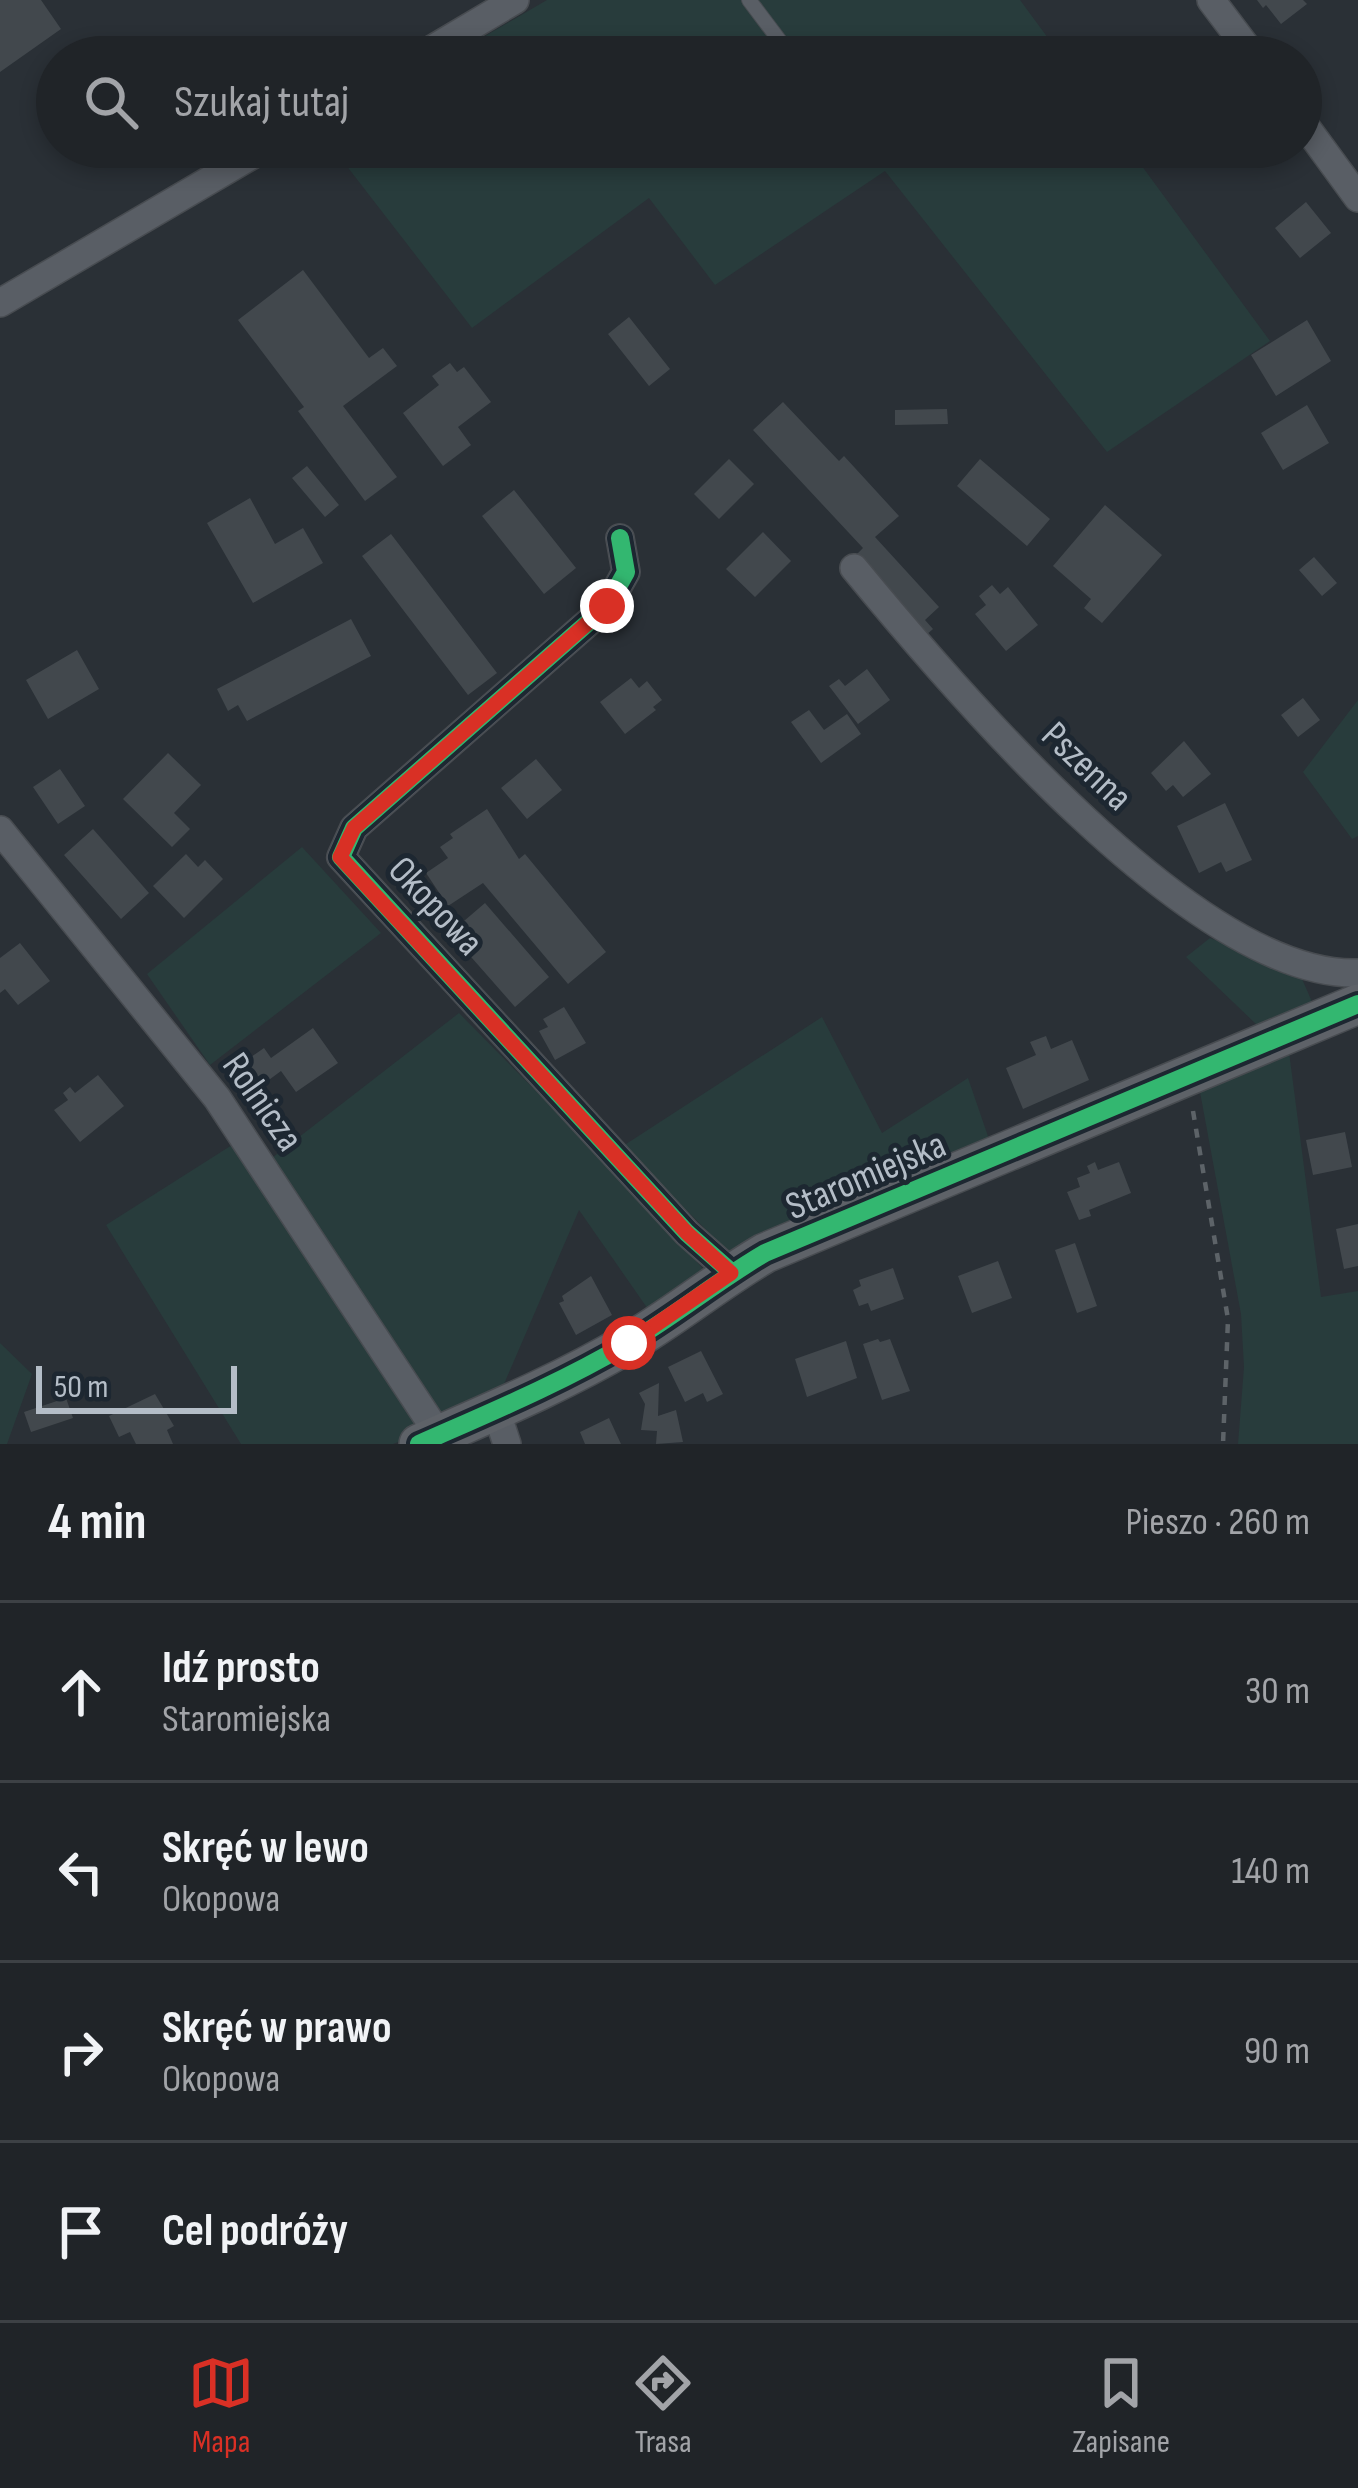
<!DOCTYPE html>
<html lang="pl">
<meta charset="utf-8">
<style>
body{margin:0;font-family:"Sofia Sans Condensed",sans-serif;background:#2d3034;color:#f1f3f6}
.scale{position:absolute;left:36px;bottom:30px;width:201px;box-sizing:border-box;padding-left:12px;border:6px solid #b4bdc7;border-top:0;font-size:33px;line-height:42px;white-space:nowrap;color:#b4bdc7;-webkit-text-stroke:9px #1d2731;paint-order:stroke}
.stop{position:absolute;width:36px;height:36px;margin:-27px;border:9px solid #d93025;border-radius:50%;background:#fff}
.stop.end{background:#d93025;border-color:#fff;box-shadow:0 3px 12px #0008}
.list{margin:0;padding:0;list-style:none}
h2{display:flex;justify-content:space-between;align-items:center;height:156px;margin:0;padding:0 48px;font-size:51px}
h2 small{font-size:39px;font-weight:400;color:#a2a4a8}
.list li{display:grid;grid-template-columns:78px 1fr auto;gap:36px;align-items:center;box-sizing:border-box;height:180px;padding:0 48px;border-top:3px solid #3d4145}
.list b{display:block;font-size:45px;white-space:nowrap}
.list p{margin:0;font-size:39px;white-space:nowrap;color:#a2a4a8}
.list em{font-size:39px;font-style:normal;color:#a2a4a8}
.icon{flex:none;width:66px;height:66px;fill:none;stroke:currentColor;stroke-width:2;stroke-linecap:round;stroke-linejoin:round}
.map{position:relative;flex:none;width:1358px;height:1444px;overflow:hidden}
.search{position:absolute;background:#202428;box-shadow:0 6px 18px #0003;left:36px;right:36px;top:36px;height:132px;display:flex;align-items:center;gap:30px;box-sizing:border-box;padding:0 42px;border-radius:66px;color:#a2a4a8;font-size:45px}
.sheet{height:876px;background:#202428}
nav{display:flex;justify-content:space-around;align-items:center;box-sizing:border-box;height:168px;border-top:3px solid #3d4145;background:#202428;font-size:33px;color:#a2a4a8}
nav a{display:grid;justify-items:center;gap:6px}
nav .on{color:#d93025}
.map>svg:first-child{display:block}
.green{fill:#283c3c}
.building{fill:#42484d}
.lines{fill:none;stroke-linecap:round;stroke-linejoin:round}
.lane-casing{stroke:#484c51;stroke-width:16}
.street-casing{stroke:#484c51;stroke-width:30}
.secondary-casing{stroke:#484c51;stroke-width:42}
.path{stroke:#5d6368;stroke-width:4.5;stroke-dasharray:9 9;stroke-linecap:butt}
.lane{stroke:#595e65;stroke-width:14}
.street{stroke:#595e65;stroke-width:27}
.secondary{stroke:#5e6268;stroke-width:39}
.cycleway-casing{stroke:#1d2731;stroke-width:26}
.cycleway{stroke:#33b770;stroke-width:18}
.route{stroke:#d93025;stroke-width:15}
.labels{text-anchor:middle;stroke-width:10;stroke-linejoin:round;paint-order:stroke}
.street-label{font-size:39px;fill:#b4bdc7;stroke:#1d2731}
</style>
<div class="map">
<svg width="1358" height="1444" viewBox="0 0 1358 1444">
<rect width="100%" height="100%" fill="#2a3036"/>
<path class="green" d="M547 0H1020L1062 57H449Z
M332 147H1128L1270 341 1107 452 885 171 715 285 649 198 472 328Z
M1358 700V836L1352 839 1303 772Z
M302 847 381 933 210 1065 147 974Z
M1210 938 1299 972 1316 1011 1269 1032 1256 1024 1186 957Z
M459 1013 603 1159 707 1273 650 1312 579 1210 504 1384 446 1423 272 1158Z
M822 1017 882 1133 968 1078 991 1145 729 1253 623 1146Z
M1289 1052 1321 1297 1358 1291V1444H1238L1244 1367 1241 1314 1200 1092Z
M232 1145 423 1432 393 1444H241L106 1225Z
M0 1343 32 1374 7 1444H0Z"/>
<path class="building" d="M0 0H41L61 29 0 72Z
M1257 0H1303L1307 4 1281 24 1266 5 1263 8Z
M276 36 293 57H249Z
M1193 41 1205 57H1156L1174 43 1180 51Z
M1306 202 1331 233 1300 258 1275 228Z
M303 270 369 358 383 348 397 366 343 406 397 477 365 501 298 411 304 407 238 320Z
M629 317 670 369 649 386 608 334Z
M1307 320 1331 361 1276 396 1251 355Z
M450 363 457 372 464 367 491 402 458 427 471 445 443 466 403 413 439 385 432 376Z
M783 402 839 461 844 456 899 516 875 537 939 607 925 620 933 629 925 636 856 555 863 548 753 430Z
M1307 405 1329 443 1283 470 1261 433Z
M947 409 948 424 895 425V410Z
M729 459 754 484 719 519 694 494Z
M980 459 1050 519 1027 546 957 486Z
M307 466 339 505 325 517 292 478Z
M514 490 576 568 544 594 482 516Z
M250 498 275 544 303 528 323 563 253 603 207 523Z
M1105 505 1162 555 1102 623 1084 608 1091 599 1053 566Z
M763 532 791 561 755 597 726 569Z
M391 534 497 673 468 695 362 556Z
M1314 557 1337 583 1322 596 1299 570Z
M992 585 1000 594 1008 587 1038 625 1006 651 975 614 986 605 979 596Z
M351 619 371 656 247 721 238 705 228 711 217 689Z
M77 650 99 689 48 719 26 680Z
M867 669 890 700 858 724 829 686 839 679 845 686Z
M631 678 639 688 647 681 662 700 653 707 656 710 625 734 600 702Z
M1303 698 1320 720 1298 737 1281 715Z
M809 710 824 730 847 714 861 734 821 763 791 722Z
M1184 741 1211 774 1183 797 1173 785 1166 791 1151 773Z
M168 753 201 785 174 813 190 829 172 847 123 799Z
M536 759 562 790 527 819 501 788Z
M60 769 85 806 58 824 33 787Z
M1225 803 1252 860 1226 872 1221 862 1199 873 1177 826Z
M487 809 519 859 525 854 606 952 568 984 483 883 448 906 426 873 448 858 440 847 453 838 450 834Z
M93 829 149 893 121 919 64 855Z
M186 854 198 867 205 860 223 879 184 918 153 886Z
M485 903 549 977 515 1007 450 933Z
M20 943 50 981 18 1005 5 989 0 993V958Z
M564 1007 586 1043 555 1060 539 1031 548 1027 543 1019Z
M313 1028 338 1063 296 1092 281 1071 258 1088 241 1064 264 1048 271 1058Z
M1046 1036 1051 1049 1072 1040 1089 1080 1023 1109 1006 1068 1036 1055 1030 1042Z
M98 1075 124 1106 80 1142 54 1110 68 1100 63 1093 70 1087 75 1093Z
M1345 1132 1352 1167 1313 1175 1306 1140Z
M1095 1162 1098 1170 1119 1162 1131 1193 1089 1210 1091 1216 1079 1220 1067 1192 1080 1187 1077 1178 1090 1173 1087 1166Z
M1358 1224V1266L1344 1269 1336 1229Z
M1075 1243 1097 1306 1077 1313 1055 1250Z
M998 1261 1012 1298 972 1313 958 1276Z
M893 1268 904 1299 871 1311 868 1303 859 1306 853 1290 861 1286 859 1280Z
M591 1276 612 1315 576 1335 559 1303 564 1301 562 1296Z
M878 1339 880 1342 890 1339 910 1391 882 1400 863 1344Z
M846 1341 857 1378 807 1397 795 1359Z
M701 1351 723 1394 707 1402 703 1393 685 1402 668 1367Z
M659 1383 658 1416 676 1410 683 1442 656 1444 657 1431 641 1430 645 1404 639 1393Z
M155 1394 174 1426 167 1430 173 1444H136L130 1432 119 1437 109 1416Z
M66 1398 73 1418 31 1432 24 1412Z
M609 1418 621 1444H585L580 1432Z"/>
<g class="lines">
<defs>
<path id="lane" d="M749 0 792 57
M861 147 865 152"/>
<path id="street" d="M1211 0 1254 57
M419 57 515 0
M1301 120 1358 198
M0 303 266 147
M620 538 626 572 607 606 354 828 341 857 687 1233 731 1272
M854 568C951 686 1197 978 1358 973
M0 830 217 1098 439 1435
M496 1410 507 1444"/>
<path id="secondary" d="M419 1444C489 1413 561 1383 627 1344 675 1316 717 1281 765 1253L1358 1004"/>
</defs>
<use href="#lane" class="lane-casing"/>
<use href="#street" class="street-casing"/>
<use href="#secondary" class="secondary-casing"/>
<path class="path" d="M1193 1111 1228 1319 1223 1444"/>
<use href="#lane" class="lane"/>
<use href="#street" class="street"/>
<use href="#secondary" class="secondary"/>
<defs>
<path id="cycleway" d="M620 538 626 572 607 606 354 828 341 857 687 1233 731 1272
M419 1444C489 1413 561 1383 627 1344 675 1316 717 1281 765 1253L1358 1004"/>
</defs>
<use href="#cycleway" class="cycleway-casing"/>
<use href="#cycleway" class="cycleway"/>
</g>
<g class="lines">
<path class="route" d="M607 606 354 828 340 857 687 1233 731 1273 629 1343"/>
</g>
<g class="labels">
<g class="street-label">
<text transform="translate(1088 765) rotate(44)" y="14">Pszenna</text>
<text transform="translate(437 905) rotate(47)" y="14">Okopowa</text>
<text transform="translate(264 1101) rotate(55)" y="14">Rolnicza</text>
<text transform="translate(865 1174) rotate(-23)" y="14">Staromiejska</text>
</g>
</g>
</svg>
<div class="scale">50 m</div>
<div class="stop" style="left:629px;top:1343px"></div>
<div class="stop end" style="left:607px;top:606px"></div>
<div class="search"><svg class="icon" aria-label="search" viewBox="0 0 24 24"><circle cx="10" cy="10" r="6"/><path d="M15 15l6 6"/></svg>Szukaj tutaj</div>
</div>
<section class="sheet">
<h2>4 min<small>Pieszo · 260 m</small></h2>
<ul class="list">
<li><svg class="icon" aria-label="ahead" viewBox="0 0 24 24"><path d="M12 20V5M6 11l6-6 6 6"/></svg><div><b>Idź prosto</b><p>Staromiejska</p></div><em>30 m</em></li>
<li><svg class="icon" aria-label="left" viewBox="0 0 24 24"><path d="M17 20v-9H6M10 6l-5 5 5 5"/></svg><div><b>Skręć w lewo</b><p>Okopowa</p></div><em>140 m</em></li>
<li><svg class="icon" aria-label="right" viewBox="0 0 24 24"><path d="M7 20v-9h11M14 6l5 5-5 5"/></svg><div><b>Skręć w prawo</b><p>Okopowa</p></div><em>90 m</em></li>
<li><svg class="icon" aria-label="arrive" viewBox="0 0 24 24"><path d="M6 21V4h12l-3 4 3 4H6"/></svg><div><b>Cel podróży</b></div></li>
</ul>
</section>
<nav>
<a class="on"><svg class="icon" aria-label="map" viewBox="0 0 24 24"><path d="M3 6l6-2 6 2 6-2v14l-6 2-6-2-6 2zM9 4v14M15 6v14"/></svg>Mapa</a>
<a><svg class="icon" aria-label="directions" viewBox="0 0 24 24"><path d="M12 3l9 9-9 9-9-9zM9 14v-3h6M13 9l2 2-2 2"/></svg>Trasa</a>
<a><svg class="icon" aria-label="saved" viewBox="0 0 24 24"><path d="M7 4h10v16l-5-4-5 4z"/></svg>Zapisane</a>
</nav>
